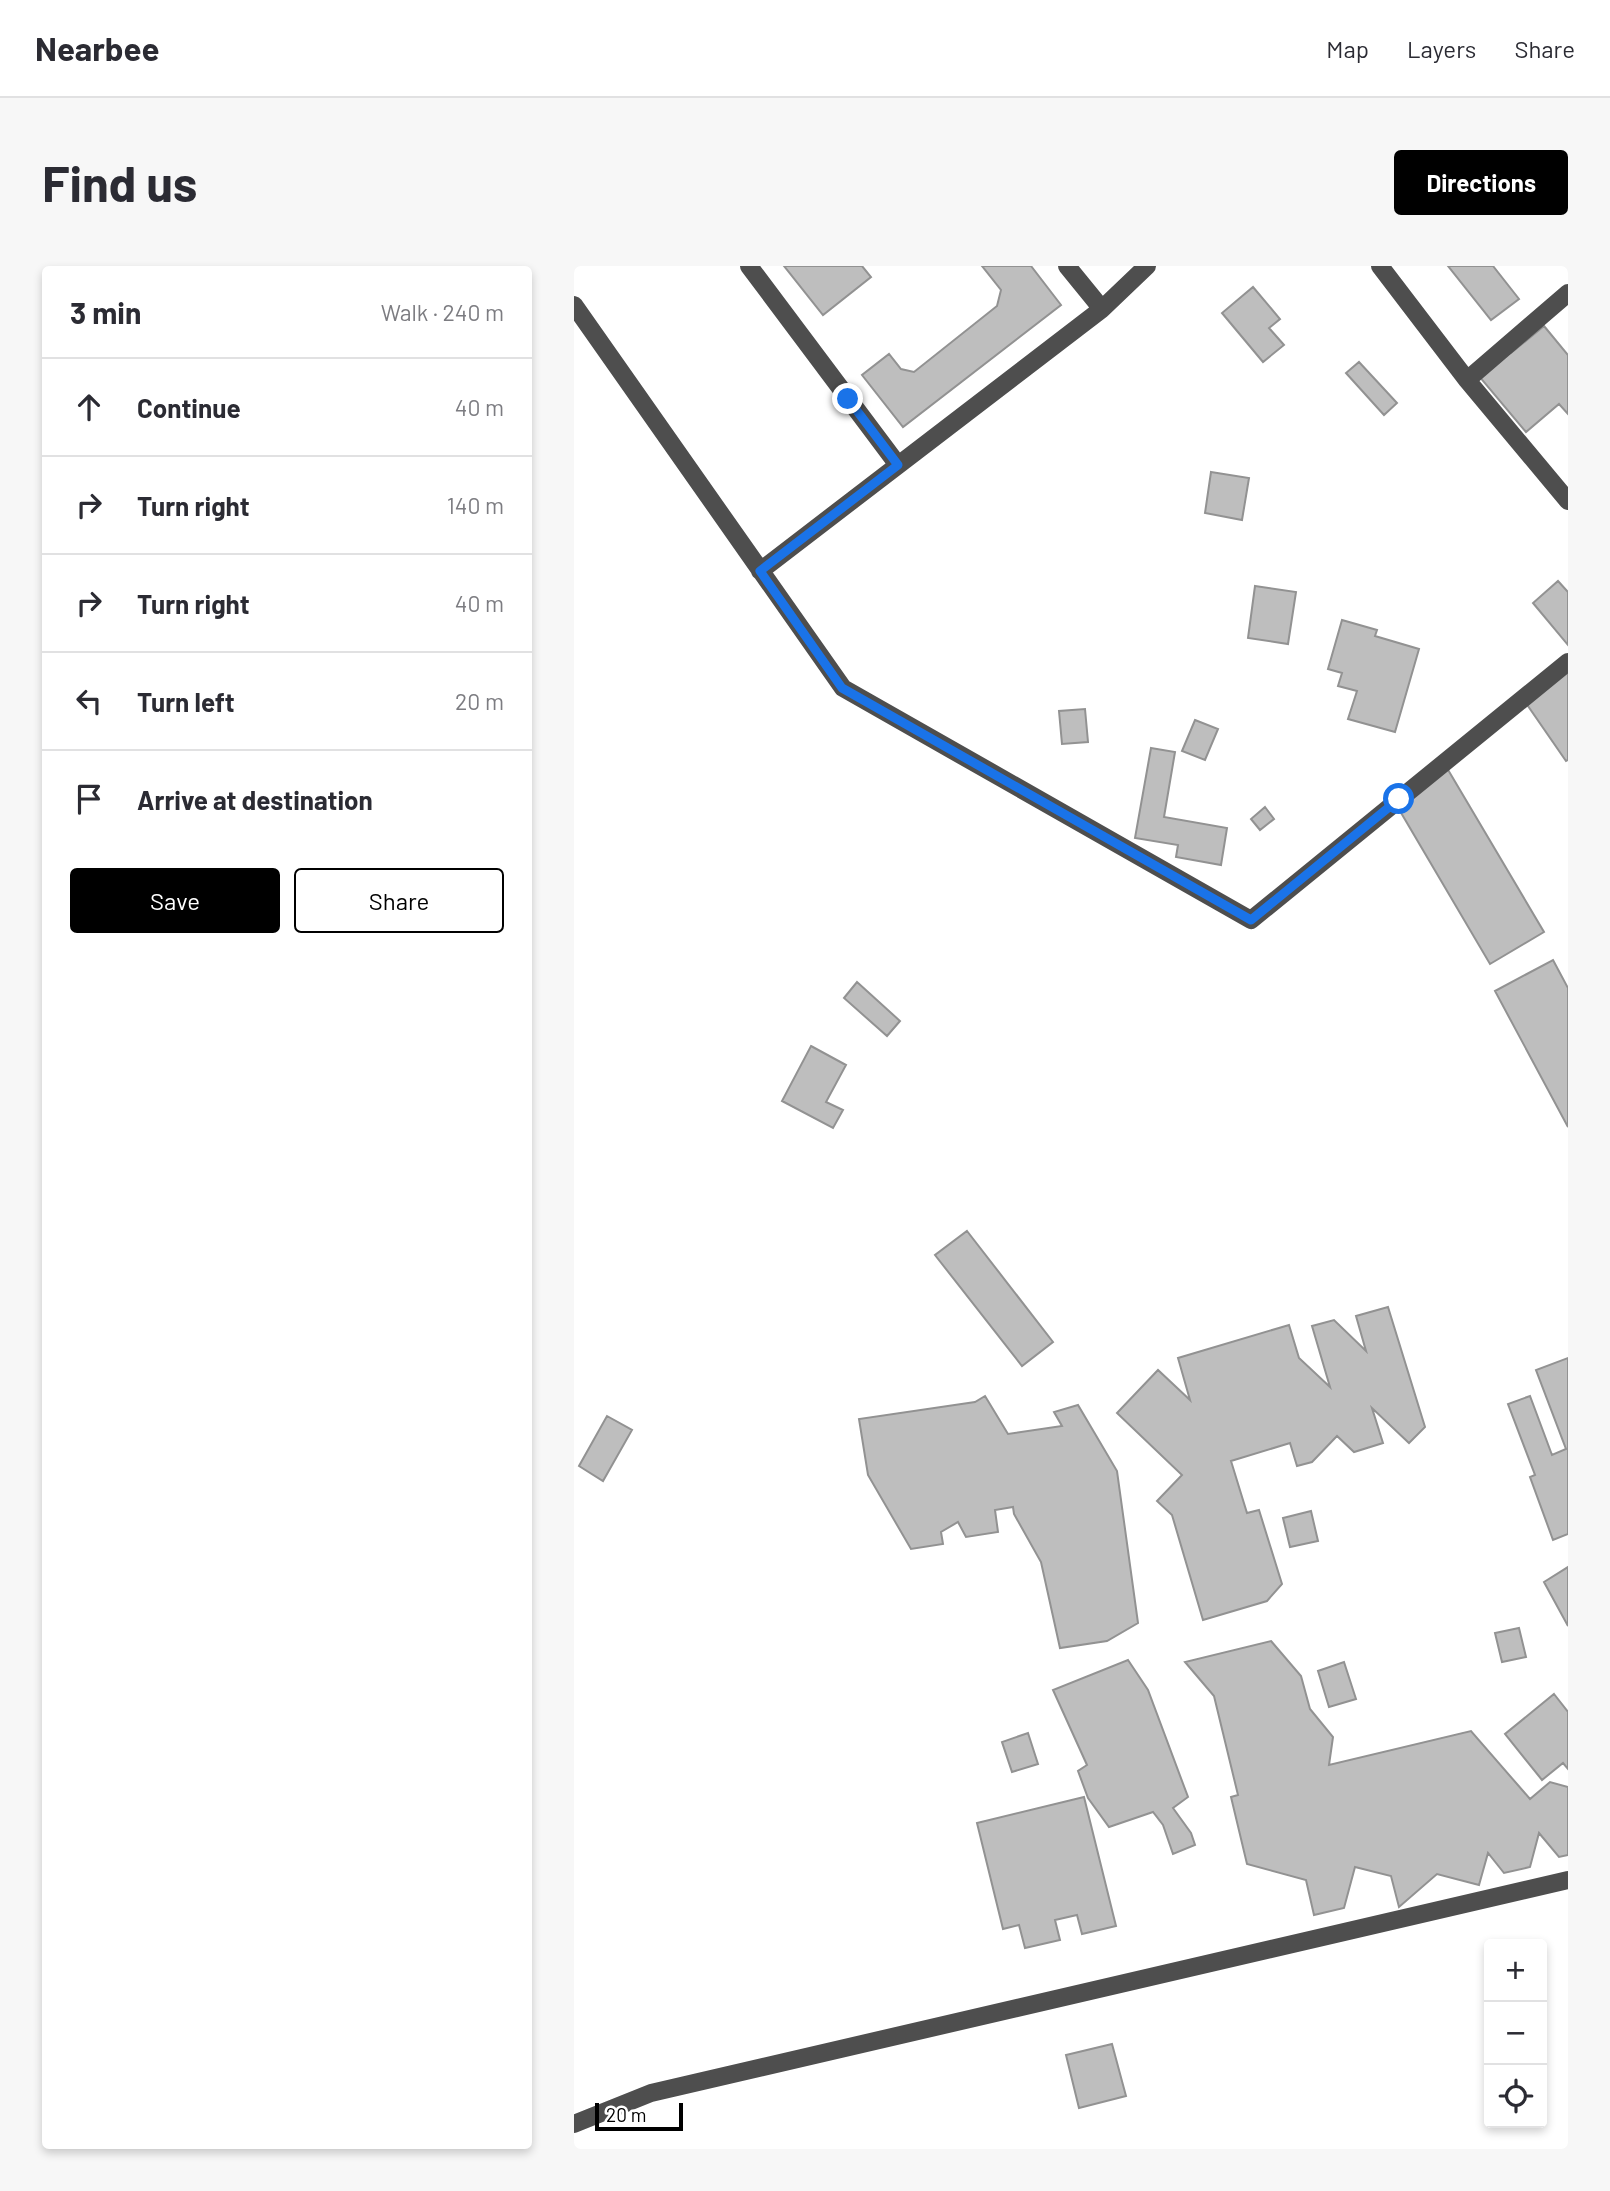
<!DOCTYPE html>
<meta charset="utf-8">
<style>
body{margin:0;font-family:Barlow,sans-serif;background:#f7f7f7;color:#2b2b33}
.controls{position:absolute;right:21px;bottom:21px;display:grid;overflow:hidden;border-radius:7px;box-shadow:0 4px 10px #0003}
.controls button{width:63px;height:63px;display:grid;place-items:center;padding:0;border:0;border-bottom:2px solid #e1e1e2;background:#fff;color:#2b2b33;font:35px sans-serif}
.scale{position:absolute;left:21px;bottom:18px;width:88px;box-sizing:border-box;padding-left:7px;border:4px solid #000;border-top:0;font-size:19px;line-height:24px;white-space:nowrap;color:#000;-webkit-text-stroke:5px #fff;paint-order:stroke}
.stop{position:absolute;width:21px;height:21px;margin:-16px;border:5px solid #1a73e8;border-radius:50%;background:#fff}
.stop.end{background:#1a73e8;border-color:#fff;box-shadow:0 2px 7px #0008}
.list{margin:0;padding:0;list-style:none}
h2{display:flex;justify-content:space-between;align-items:center;height:91px;margin:0;padding:0 28px;font-size:30px}
h2 small{font-size:23px;font-weight:400;color:#7c7c81}
.list li{display:grid;grid-template-columns:46px 1fr auto;gap:21px;align-items:center;box-sizing:border-box;height:98px;padding:0 28px;border-top:2px solid #e1e1e2}
.list b{display:block;font-size:26px;white-space:nowrap}
.list em{font-size:23px;font-style:normal;color:#7c7c81}
.actions{display:flex;gap:14px;padding:21px 28px}
.actions a{flex:1;padding:16px 0;border:2px solid #000;border-radius:7px;text-align:center;font-size:24px;color:#000}
.actions .main{background:#000;color:#fff}
.icon{flex:none;width:38px;height:38px;fill:none;stroke:currentColor;stroke-width:2;stroke-linecap:round;stroke-linejoin:round}
.map{position:relative;flex:none;width:994px;height:1883px;overflow:hidden;border-radius:7px}
header{display:flex;align-items:center;gap:42px;box-sizing:border-box;height:98px;padding:0 35px;background:#fff;border-bottom:2px solid #e1e1e2}
header strong{font-size:33px}
nav{display:flex;gap:38px;margin-inline-start:auto;font-size:24px}
.intro{display:flex;align-items:center;justify-content:space-between;box-sizing:border-box;height:168px;padding:0 42px}
h1{margin:0;font-size:49px}
.button{padding:18px 32px;border-radius:7px;background:#000;color:#fff;font-size:24px;font-weight:700}
main{display:flex;gap:42px;padding:0 42px}
aside{flex:1;background:#fff;border-radius:7px;box-shadow:0 4px 10px #0003}
.map>svg:first-child{display:block}
.building{fill:#bebebe;stroke:#929292;stroke-width:2}
.lines{fill:none;stroke-linecap:round;stroke-linejoin:round}
.minor{stroke:#4e4e4e;stroke-width:18}
.route{stroke:#1a73e8;stroke-width:9}
</style>
<header>
<strong>Nearbee</strong>
<nav><a>Map</a><a>Layers</a><a>Share</a></nav>
</header>
<div class="intro"><h1>Find us</h1><a class="button">Directions</a></div>
<main>
<aside>
<h2>3 min<small>Walk · 240 m</small></h2>
<ul class="list">
<li><svg class="icon" aria-label="ahead" viewBox="0 0 24 24"><path d="M12 20V5M6 11l6-6 6 6"/></svg><div><b>Continue</b></div><em>40 m</em></li>
<li><svg class="icon" aria-label="right" viewBox="0 0 24 24"><path d="M7 20v-9h11M14 6l5 5-5 5"/></svg><div><b>Turn right</b></div><em>140 m</em></li>
<li><svg class="icon" aria-label="right" viewBox="0 0 24 24"><path d="M7 20v-9h11M14 6l5 5-5 5"/></svg><div><b>Turn right</b></div><em>40 m</em></li>
<li><svg class="icon" aria-label="left" viewBox="0 0 24 24"><path d="M17 20v-9H6M10 6l-5 5 5 5"/></svg><div><b>Turn left</b></div><em>20 m</em></li>
<li><svg class="icon" aria-label="arrive" viewBox="0 0 24 24"><path d="M6 21V4h12l-3 4 3 4H6"/></svg><div><b>Arrive at destination</b></div></li>
</ul>
<div class="actions"><a class="main">Save</a><a>Share</a></div>
</aside>
<div class="map">
<svg width="994" height="1883" viewBox="0 0 994 1883">
<rect width="100%" height="100%" fill="#fff"/>
<path class="building" d="M210 0H288L297 11 249 49Z
M408 0H457L487 39 329 161 288 109 315 88 327 103 340 106 423 40 427 24Z
M874 0H919L945 33 917 54Z
M679 21 706 53 695 62 710 79 689 96 648 47Z
M970 60 994 89V148L985 138 952 166 899 103 937 87Z
M785 96 823 137 810 149 772 107Z
M637 206 675 212 668 254 631 247Z
M984 315 994 326V379L959 337Z
M681 320 722 326 714 378 674 372Z
M768 354 803 364 801 370 845 383 821 466 774 453 783 425 764 420 768 407 754 403Z
M994 401V494L992 495 947 430Z
M511 443 514 476 488 478 485 445Z
M621 454 644 463 631 494 608 485Z
M577 482 601 486 590 551 653 562 647 599 602 591 604 579 561 572Z
M870 497 970 666 916 698 816 528Z
M691 541 700 553 686 564 677 553Z
M979 694 994 722V861L921 725Z
M283 716 326 755 313 770 270 732Z
M237 780 272 799 252 836 269 844 259 862 208 835Z
M393 965 479 1076 448 1100 361 989Z
M814 1041 851 1161 835 1177 798 1142 809 1177 780 1186 763 1170 738 1196 723 1200 716 1177 657 1195 673 1247 685 1244 708 1318 693 1335 629 1354 598 1249 583 1235 608 1209 543 1147 584 1104 616 1134 604 1092 715 1059 725 1092 756 1121 738 1060 760 1054 792 1085 782 1050Z
M994 1092V1268L979 1274 956 1211 961 1209 934 1138 956 1130 978 1189 992 1183 962 1104Z
M411 1130 434 1168 488 1160 480 1146 504 1139 543 1205 564 1357 533 1375 486 1382 467 1296 440 1248 439 1241 421 1244 424 1266 392 1271 384 1256 367 1266 369 1278 337 1283 294 1209 285 1153 401 1136Z
M33 1150 58 1164 29 1215 5 1200Z
M737 1245 744 1275 716 1281 709 1252Z
M994 1301V1360L970 1316Z
M945 1362 952 1391 928 1396 921 1367Z
M697 1375 727 1410 736 1443 759 1471 755 1499 897 1465 956 1533 976 1516 994 1521V1589L985 1591 965 1567 956 1601 930 1607 914 1587 905 1619 863 1608 825 1641 817 1610 781 1601 770 1642 740 1649 732 1614 673 1598 657 1531 664 1529 640 1430 611 1396Z
M554 1394 574 1424 614 1531 599 1542 617 1567 621 1579 599 1588 589 1559 579 1546 535 1561 514 1532 504 1505 513 1499 479 1424Z
M770 1396 782 1433 755 1441 744 1405Z
M980 1428 994 1446V1503L989 1497 968 1514 931 1468Z
M454 1467 464 1498 438 1506 428 1476Z
M510 1531 542 1660 508 1668 503 1649 481 1654 486 1674 451 1682 445 1659 429 1663 403 1557Z
M538 1778 552 1830 505 1842 492 1789Z"/>
<g class="lines">
<path class="minor" d="M175 0 324 199
M493 0 528 43
M806 0 893 114 994 235
M0 39 269 422 677 654 994 396
M893 114 994 27
M186 305 528 43 573 0
M0 1858 77 1827 994 1614"/>
</g>
<g class="lines">
<path class="route" d="M274 133 324 199 186 305 268 422 677 654 825 533"/>
</g>
</svg>
<div class="controls">
<button>+</button>
<button>−</button>
<button><svg class="icon" aria-label="locate" viewBox="0 0 24 24"><circle cx="12" cy="12" r="6"/><path d="M12 2v4M12 18v4M2 12h4M18 12h4"/></svg></button>
</div>
<div class="scale">20 m</div>
<div class="stop" style="left:825px;top:533px"></div>
<div class="stop end" style="left:274px;top:133px"></div>
</div>
</main>
